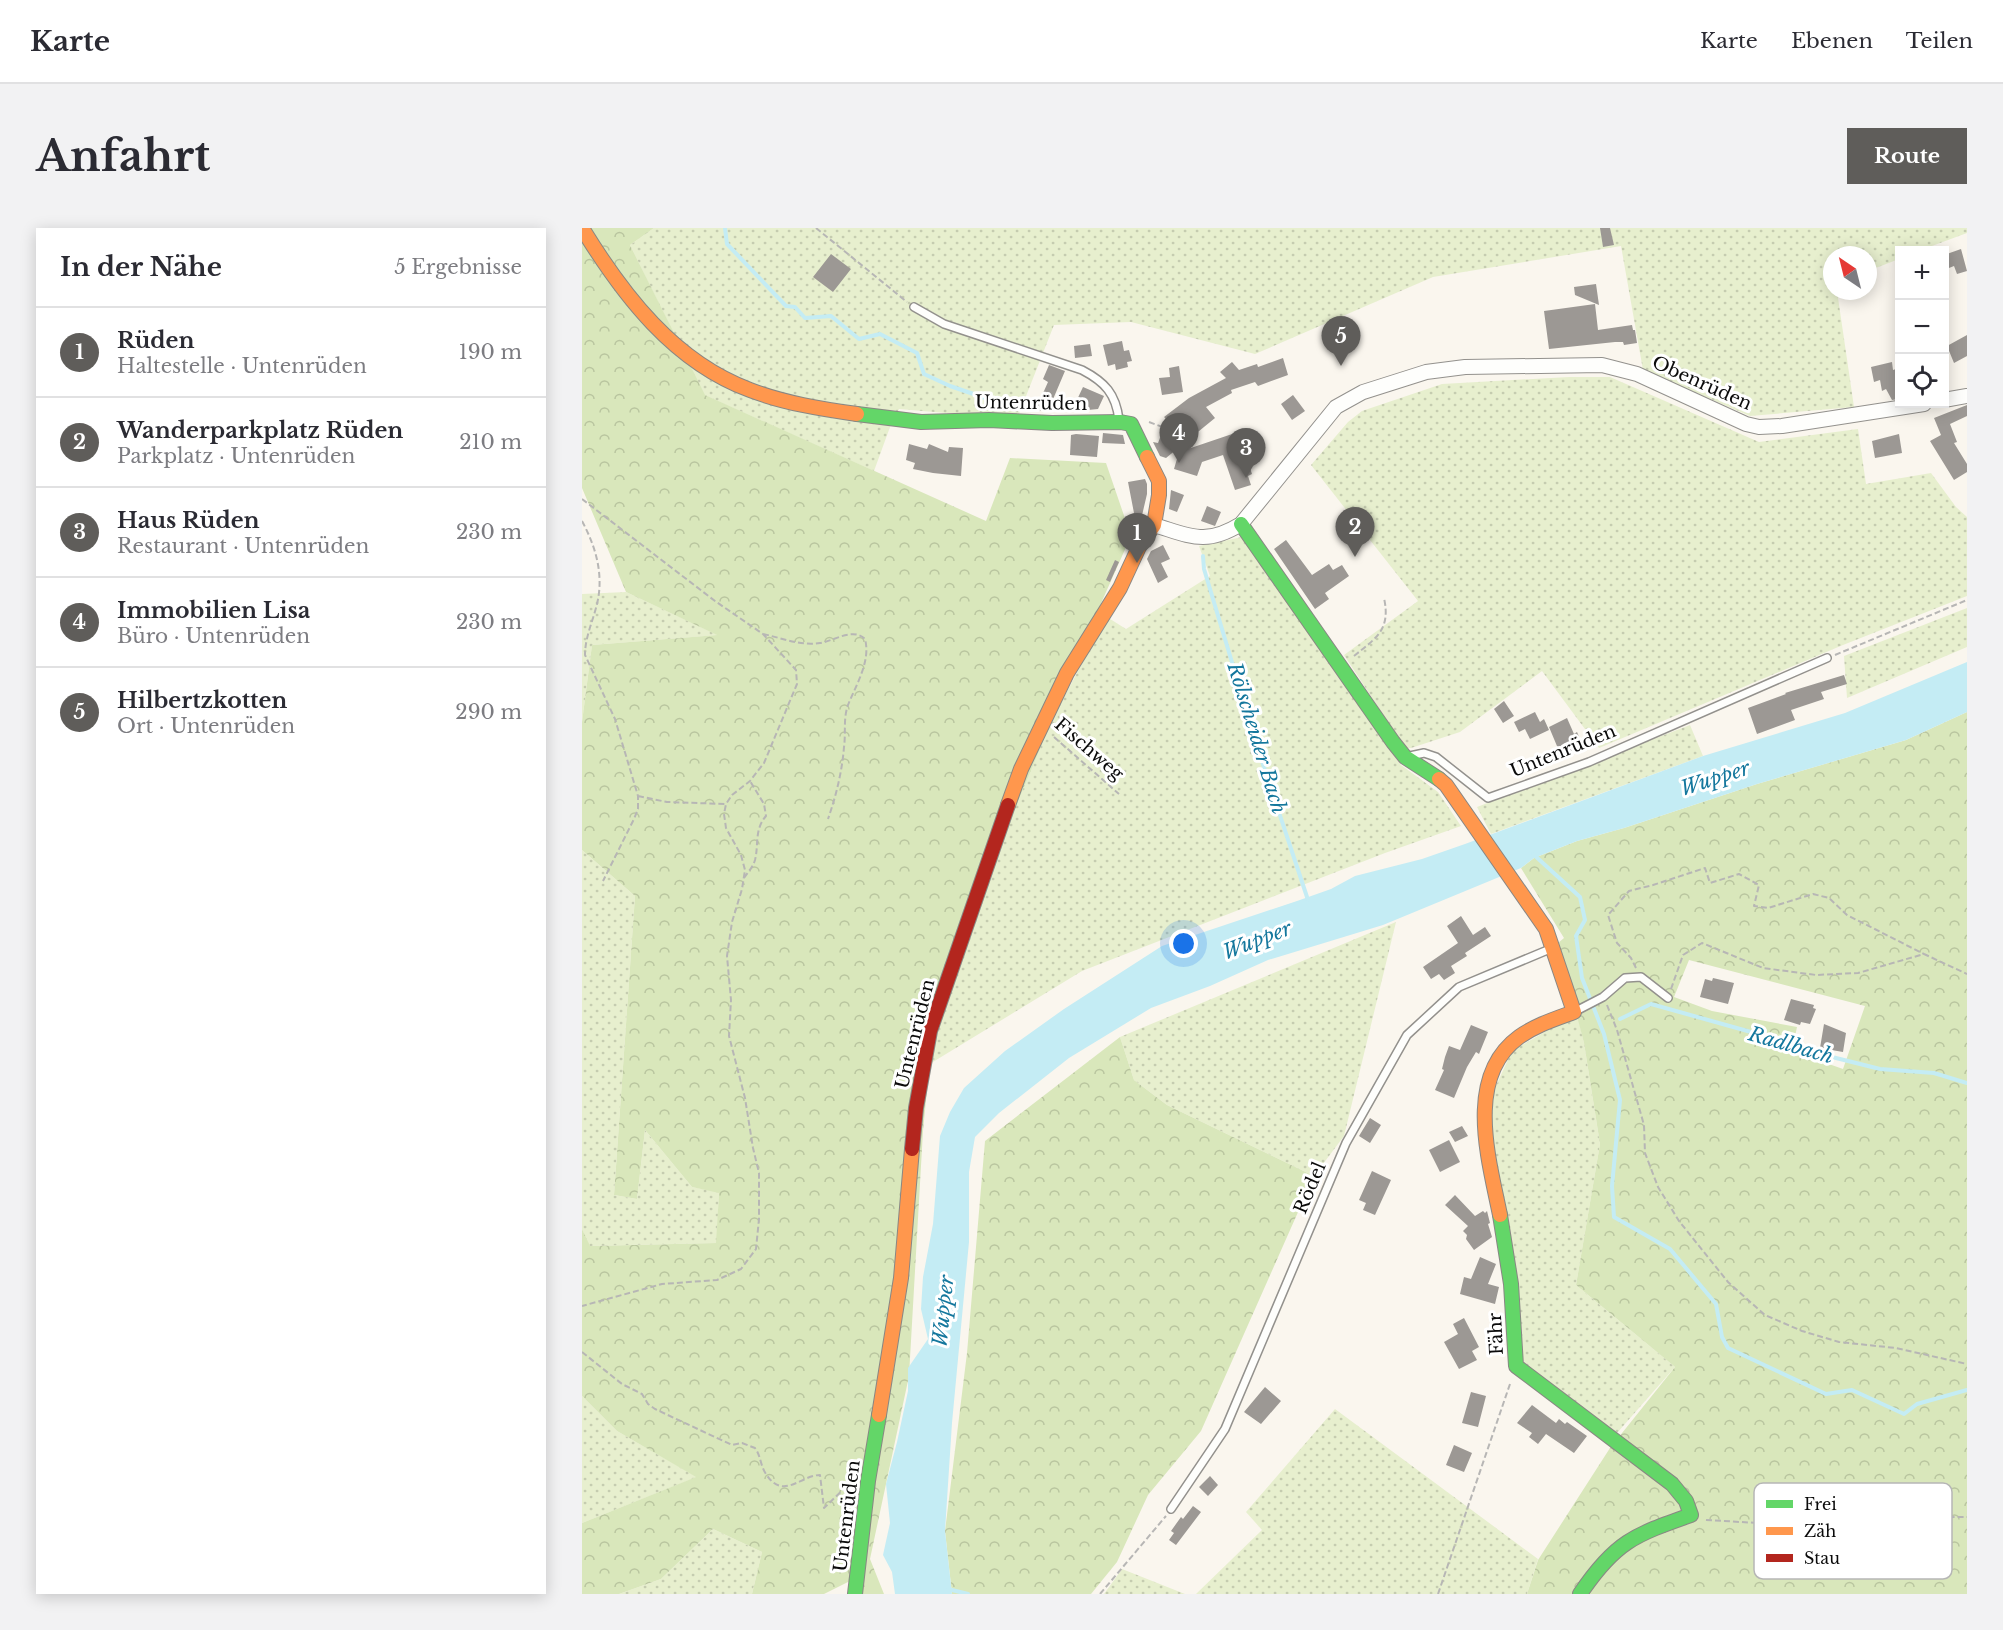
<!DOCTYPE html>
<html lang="de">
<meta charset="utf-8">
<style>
body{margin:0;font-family:"Libre Baskerville",serif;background:#f2f2f3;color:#2b2b33}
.controls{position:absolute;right:18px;top:18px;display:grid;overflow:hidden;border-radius:0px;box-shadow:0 3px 15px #0003}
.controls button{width:54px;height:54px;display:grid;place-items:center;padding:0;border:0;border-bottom:2px solid #e1e1e2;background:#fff;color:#2b2b33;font:30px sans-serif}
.compass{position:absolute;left:1241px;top:18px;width:54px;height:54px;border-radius:50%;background:#fff;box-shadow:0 3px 15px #0003;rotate:325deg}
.you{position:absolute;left:602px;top:716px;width:21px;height:21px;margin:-15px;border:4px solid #fff;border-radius:50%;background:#1a73e8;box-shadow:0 0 0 9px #1a73e833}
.badge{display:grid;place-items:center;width:39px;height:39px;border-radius:50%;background:#5f5d5a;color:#fff;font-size:20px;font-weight:700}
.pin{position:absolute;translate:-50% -50px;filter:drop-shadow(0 2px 3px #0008)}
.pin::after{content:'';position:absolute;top:32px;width:21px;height:18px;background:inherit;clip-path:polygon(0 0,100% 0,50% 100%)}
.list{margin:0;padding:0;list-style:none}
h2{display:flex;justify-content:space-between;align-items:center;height:78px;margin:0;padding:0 24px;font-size:26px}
h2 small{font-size:20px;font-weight:400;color:#7c7c81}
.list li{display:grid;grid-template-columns:39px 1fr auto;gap:18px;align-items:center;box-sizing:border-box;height:90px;padding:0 24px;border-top:2px solid #e1e1e2}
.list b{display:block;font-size:22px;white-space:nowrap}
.list p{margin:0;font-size:20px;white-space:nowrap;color:#7c7c81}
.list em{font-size:20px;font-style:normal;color:#7c7c81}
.icon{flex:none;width:33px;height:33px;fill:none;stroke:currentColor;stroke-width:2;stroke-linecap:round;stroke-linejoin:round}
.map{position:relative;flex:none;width:1385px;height:1366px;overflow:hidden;border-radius:0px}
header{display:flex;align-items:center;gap:36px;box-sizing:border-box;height:84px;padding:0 30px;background:#fff;border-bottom:2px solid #e1e1e2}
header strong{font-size:28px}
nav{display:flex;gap:33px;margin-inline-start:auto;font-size:21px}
.intro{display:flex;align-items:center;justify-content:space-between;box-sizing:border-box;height:144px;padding:0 36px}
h1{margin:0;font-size:42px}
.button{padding:15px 27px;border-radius:0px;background:#5f5d5a;color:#fff;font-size:21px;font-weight:700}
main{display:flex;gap:36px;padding:0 36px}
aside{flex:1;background:#fff;border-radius:0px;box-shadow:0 3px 15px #0003}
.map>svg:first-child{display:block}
.grass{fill:url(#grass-dots)}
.forest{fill:url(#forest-crowns);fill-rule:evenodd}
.water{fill:#c4ecf4}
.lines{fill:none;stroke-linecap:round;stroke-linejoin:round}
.stream{stroke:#c4ecf4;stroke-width:4}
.building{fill:#9c9894}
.lane-casing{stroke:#93918d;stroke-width:10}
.street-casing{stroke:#93918d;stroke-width:16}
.fast-casing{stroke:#898784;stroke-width:16}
.slow-casing{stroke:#898784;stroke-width:16}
.jam-casing{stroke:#898784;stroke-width:16}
.path{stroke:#b7b6b5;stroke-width:2;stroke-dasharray:6 3;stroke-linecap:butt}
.lane{stroke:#fefefc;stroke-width:7}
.street{stroke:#fefefc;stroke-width:14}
.fast{stroke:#63d668;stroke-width:14}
.slow{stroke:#ff974d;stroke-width:14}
.jam{stroke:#b3261e;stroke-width:14}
.labels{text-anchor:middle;stroke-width:6;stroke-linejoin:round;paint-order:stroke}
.street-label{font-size:18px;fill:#0b0b0b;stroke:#fff}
.water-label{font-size:20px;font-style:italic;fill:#14779d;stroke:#fff}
.key{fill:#fff;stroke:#b6b6b6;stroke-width:1.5}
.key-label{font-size:16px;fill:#0b0b0b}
</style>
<header>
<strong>Karte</strong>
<nav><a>Karte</a><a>Ebenen</a><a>Teilen</a></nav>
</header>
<div class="intro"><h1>Anfahrt</h1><a class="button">Route</a></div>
<main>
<aside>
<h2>In der Nähe<small>5 Ergebnisse</small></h2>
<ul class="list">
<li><span class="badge">1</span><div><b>Rüden</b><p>Haltestelle · Untenrüden</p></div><em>190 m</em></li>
<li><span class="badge">2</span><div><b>Wanderparkplatz Rüden</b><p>Parkplatz · Untenrüden</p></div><em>210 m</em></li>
<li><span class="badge">3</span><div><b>Haus Rüden</b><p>Restaurant · Untenrüden</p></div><em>230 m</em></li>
<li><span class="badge">4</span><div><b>Immobilien Lisa</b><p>Büro · Untenrüden</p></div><em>230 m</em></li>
<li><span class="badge">5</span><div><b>Hilbertzkotten</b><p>Ort · Untenrüden</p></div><em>290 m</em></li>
</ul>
</aside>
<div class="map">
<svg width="1385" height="1366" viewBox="0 0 1385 1366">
<defs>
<pattern id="grass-dots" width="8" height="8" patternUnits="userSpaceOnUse" patternTransform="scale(1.5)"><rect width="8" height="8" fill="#e7efce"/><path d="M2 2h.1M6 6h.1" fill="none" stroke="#c5ccb0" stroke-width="1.8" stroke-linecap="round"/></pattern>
<pattern id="forest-crowns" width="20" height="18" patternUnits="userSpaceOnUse" patternTransform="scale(1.5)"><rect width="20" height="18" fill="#d9e7bb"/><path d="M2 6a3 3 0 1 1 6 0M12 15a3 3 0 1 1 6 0" fill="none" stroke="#b9c59f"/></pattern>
</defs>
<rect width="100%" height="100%" fill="#faf6ee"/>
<path class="grass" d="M72 0H1385V5L1339 22H1318L1317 31 1286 43V27H1250V63H1255L1272 179 1168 188 1061 142 1039 18 851 49 673 126 549 94 472 97 435 191 317 181 308 199 292 243 122 167 48 17Z
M987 149H1028L1177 214 1276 201 1284 256 1349 245 1374 279 1385 289V368L1261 417 1017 520 960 443 878 504 829 520H823L762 427 836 373 729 237 766 194 780 183 860 156Z
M660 309 819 537 856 564 879 598 803 625 500 743 346 837 353 804 443 542 525 389 544 401 628 348 617 318Z
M44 364 136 407 10 417 0 494V366Z
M1385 380V419L1265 470 1262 428Z
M1108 497 1121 528 909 606 895 579Z
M0 622 53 668 32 967 55 971 63 902 110 959 137 964 135 1015 7 1018 0 1001Z
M814 694 762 908 732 948 585 877 552 852 538 809Z
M995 785 1002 815 1018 916 994 1057 1093 1139 1035 1205 939 1134 906 875 930 823Z
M0 1168 35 1203 115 1249 0 1295Z
M753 1181 956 1331 945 1366H614L680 1302 664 1284Z
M131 1301 180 1324 170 1366H37L79 1351Z
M540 1341 603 1366H522Z"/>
<path class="forest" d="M0 0H72L48 17 123 167 404 293 428 230 524 235 549 308 516 382 354 769 341 903 327 1148 288 1331 302 1366H275L272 1351 242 1366H170L180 1324 131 1301 79 1351 37 1366H0V1295L114 1249 35 1203 0 1168V1001L8 1018 134 1015 137 965 110 959 63 902 55 971 32 967 53 668 0 622V494L10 417 135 407 44 364 0 260Z
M1385 484V1366H945L956 1332 1028 1220 1093 1139 994 1057 1018 916 1002 815 976 715 982 710 939 640 952 630 995 613 1042 600 1175 556 1324 512ZM1107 732 1283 778 1261 841 1210 823 1215 799 1130 783 1092 769Z
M538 809 552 852 585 877 732 948 619 1203 566 1267 535 1334 509 1366H370L363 1303 385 1125 403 913Z"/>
<path class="water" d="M1385 434V484L1324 512 1175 556 1042 600 995 613 952 630 939 640 801 697 686 732 628 758 569 780 487 830 417 885 393 909 387 944V1014L370 1195 363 1303 370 1366H313L310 1344 301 1327 308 1295 304 1256 315 1214 326 1163V1140L346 1111 339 1081 341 1049 351 996 358 908 368 884 382 860 423 823 482 781 580 718 715 673 749 661 773 648 840 631 883 616 1121 528 1263 485Z"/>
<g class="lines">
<path class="stream" d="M143 0 145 16 204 78 213 79 223 90 249 88 277 111 298 106 335 125 342 146 368 158 418 175
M621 328 622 341 676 521 726 672
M951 626 998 669 1003 692 994 708 1000 750 1022 806 1038 872 1030 958 1032 989 1088 1021 1134 1076 1140 1109 1146 1120 1244 1166 1270 1162 1322 1186 1335 1176 1385 1162
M1038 791 1069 776 1169 804 1238 826 1298 841 1352 845 1385 855
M366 1361 386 1366"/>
</g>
<path class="building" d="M1018 0H1028L1032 17 1021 19Z
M1379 21 1385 43 1375 46 1372 38 1367 40 1362 27Z
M249 26 269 41 251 64 231 49Z
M1014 56 1017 77 993 67 992 59Z
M1013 76 1016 102 1050 97 1051 102H1053L1055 115 1042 117 1041 114H1033L967 121 962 83Z
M1385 107V128L1372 135 1365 118Z
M540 113 542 123 547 122 550 133 545 134 546 139 534 142 533 136 526 138 521 117Z
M508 116 510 128 493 130 492 118Z
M701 130 706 147 676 158 673 154 649 162 650 165 624 179 633 190 584 230 578 228 571 214 576 215 585 192 582 189 607 170 644 150 638 144 650 134 657 142 675 136 676 139Z
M1310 134 1311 142 1317 140V171L1310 172 1304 161 1300 163 1298 152 1292 154 1289 139Z
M467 137 483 143 466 183H459L454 181 466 154 461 151Z
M597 138 601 164 580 167 577 150 588 149 587 140Z
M501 159 522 168 516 181 506 182 493 176Z
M711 167 723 183 710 192 699 176Z
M1385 177V188L1368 196 1375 214 1372 215 1385 236V244L1372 252 1348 213 1359 207 1352 190Z
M656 204 670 246 666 248 669 257 653 262 641 227 620 234 615 248 592 241 597 224Z
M521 205 541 207 543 216 520 215Z
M494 206 517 208 515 229 488 227 489 207Z
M1317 206 1320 225 1293 230 1290 213Z
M327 216 345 221 347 216 366 224 367 219 381 220 379 248 351 245 331 241 333 235 324 232Z
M563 251 565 256V266L558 296 549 292 552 285 546 254Z
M589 262 602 267 595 284 587 281Z
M625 278 639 284 633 298 619 293Z
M704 312 730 347 747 336 751 342 760 337 767 348 743 365 747 371 733 381 692 321Z
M581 317 588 331 579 335 586 349 576 355 565 331 569 323Z
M533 332 537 334 528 354 524 352Z
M1262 447 1265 456 1239 464 1242 471 1209 482 1213 492 1175 506 1166 480 1204 466 1203 465Z
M922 473 932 488 921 495 912 481Z
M953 484 958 494 962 491 967 502 948 511 943 501 937 504 932 494Z
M985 490 992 506 995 504 1002 520 980 530 967 499Z
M879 688 891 707 903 699 909 708 883 725 885 728 869 738 873 745 862 752 857 746 849 751 841 739 876 715 865 698Z
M1131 750 1152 755 1146 776 1118 769 1123 751 1130 753Z
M1209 771 1232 777 1231 780 1234 781 1228 796 1219 794 1218 797 1202 792Z
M1242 796 1264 805 1261 824 1238 820Z
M889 797 906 804 897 826 894 824 885 839 872 870 853 862 862 842 860 841 863 829 867 818 878 822Z
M788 890 799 897 788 915 777 908Z
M880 898 886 908 873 914 867 904Z
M867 912 878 934 858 944 847 922Z
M790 943 809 952 793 987 781 982 784 975 777 972Z
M873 967 893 988 901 983 903 985 905 983 908 995 906 996 910 1009 892 1022 884 1011 885 1007 881 1003 886 998 863 977Z
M898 1029 914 1036 906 1056 917 1059 913 1076 878 1066 882 1049 889 1051Z
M882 1090 897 1119 890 1123 895 1132 877 1141 862 1114 876 1106 871 1096Z
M683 1159 699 1173 679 1196 662 1184Z
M889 1164 904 1168 896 1199 880 1195Z
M950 1177 974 1195 977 1191 983 1196 985 1194 1005 1208 992 1225 964 1206 956 1216 947 1209 950 1205 935 1195Z
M872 1217 890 1225 882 1244 864 1237Z
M628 1248 636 1257 626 1268 617 1259Z
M611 1278 619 1284 594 1317 587 1312 592 1305 589 1303 599 1289 601 1291Z"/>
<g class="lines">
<defs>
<path id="lane" d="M332 79 362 96 500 142C523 154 534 166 537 192
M828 528 842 525 854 529 906 570 1007 534 1245 430
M994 783 1021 769 1043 750 1059 749 1086 770
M589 1281 643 1201 764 915 825 807 877 759 968 721"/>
<path id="street" d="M1362 172 1385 168
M572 297C609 308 623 318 659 296L754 179 781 164 844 144 883 139 1020 137 1055 146 1164 196 1177 199 1200 198 1342 176"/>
<path id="fast" d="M275 186 339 194 407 192 470 195 538 194 549 196 565 229
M659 296 811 514 823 529 857 551
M918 987 929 1056 934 1138 1090 1256 1104 1273 1109 1287C1052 1307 1033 1314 998 1366
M273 1366 286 1253 297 1187"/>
<path id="slow" d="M0 0C41 67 92 134 168 162 202 175 239 181 275 186
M857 551 864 557 964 701 992 784C973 791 954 797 937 809 882 849 907 932 918 987
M426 577 439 541 485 445 538 360 557 319 572 297 577 267V253L565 229
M297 1187 319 1050 330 921"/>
<path id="jam" d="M330 921 334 880 348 803 426 577"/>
</defs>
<use href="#lane" class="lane-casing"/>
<use href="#street" class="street-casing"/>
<use href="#fast" class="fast-casing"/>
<use href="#slow" class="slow-casing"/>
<use href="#jam" class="jam-casing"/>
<path class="path" d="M234 0 325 74
M567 194 597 205 602 198
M0 271 133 373 181 406 214 442 215 456 182 535 168 553 150 567 144 576 142 586 144 600 159 627 163 642 160 661 150 694 145 728 149 772 147 808 163 870 171 920 177 945V991L174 1021 159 1041 135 1052 80 1056 0 1078
M0 293C14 319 22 347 15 376 11 393 3 409 3 427L33 491 56 568V581L52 591 21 653
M181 406C200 410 218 418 238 415 252 413 271 399 283 411 289 433 274 457 266 477 261 491 264 505 262 519 260 544 254 568 246 591
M1253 427 1385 372
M772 428C794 410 809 402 802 370
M472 509 537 566
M56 568 85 574 144 576
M162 650C166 644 171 639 173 632 177 616 172 602 184 588L182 576 168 553
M1054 740 1049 730 1035 715 1026 687 1047 663 1071 657 1123 640 1128 655 1157 646 1177 657 1172 678 1186 680 1231 666 1247 670 1265 687 1342 726
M1089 761 1101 727 1120 715 1181 740 1234 747 1276 745 1342 726 1385 746
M1025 777 1035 802 1062 897 1063 925 1076 959 1097 993 1146 1054 1183 1087 1220 1103 1257 1114 1314 1120 1385 1136
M0 1124 40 1156 60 1166 66 1176 73 1181 150 1217 160 1215 173 1220C179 1228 178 1237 184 1246 201 1273 219 1247 238 1247L242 1280 269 1254
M1124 1292 1194 1296 1257 1290 1385 1289
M518 1366 584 1288
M856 1366 928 1156"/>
<use href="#lane" class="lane"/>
<use href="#street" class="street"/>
<use href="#fast" class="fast"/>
<use href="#slow" class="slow"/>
<use href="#jam" class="jam"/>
</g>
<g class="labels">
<g class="street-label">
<text transform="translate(1120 155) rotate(24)" y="6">Obenrüden</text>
<text transform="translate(449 175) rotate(1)" y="6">Untenrüden</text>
<text transform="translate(507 521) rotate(41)" y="6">Fischweg</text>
<text transform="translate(981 523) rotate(-22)" y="6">Untenrüden</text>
<text transform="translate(333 806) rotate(-76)" y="6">Untenrüden</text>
<text transform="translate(728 960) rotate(-67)" y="6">Rödel</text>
<text transform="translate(914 1106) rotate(-93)" y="6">Fähr</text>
<text transform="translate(265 1288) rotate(-83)" y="6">Untenrüden</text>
</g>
<g class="water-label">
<text transform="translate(675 510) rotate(73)" y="7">Rölscheider Bach</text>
<text transform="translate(1133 550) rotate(-18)" y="7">Wupper</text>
<text transform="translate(675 712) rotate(-21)" y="7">Wupper</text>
<text transform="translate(1209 817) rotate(16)" y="7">Radlbach</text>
<text transform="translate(361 1083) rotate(-84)" y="7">Wupper</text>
</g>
</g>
<rect x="1172" y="1255" width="198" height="96" rx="9" class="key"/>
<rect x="1184" y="1272" width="27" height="8" fill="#63d668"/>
<rect x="1184" y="1299" width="27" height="8" fill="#ff974d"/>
<rect x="1184" y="1326" width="27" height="8" fill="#b3261e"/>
<g class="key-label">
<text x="1222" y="1282">Frei</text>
<text x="1222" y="1309">Zäh</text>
<text x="1222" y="1336">Stau</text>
</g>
</svg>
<div class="controls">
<button>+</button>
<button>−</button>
<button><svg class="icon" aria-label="locate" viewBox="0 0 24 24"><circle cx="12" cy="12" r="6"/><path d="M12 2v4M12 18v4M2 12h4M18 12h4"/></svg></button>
</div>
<svg class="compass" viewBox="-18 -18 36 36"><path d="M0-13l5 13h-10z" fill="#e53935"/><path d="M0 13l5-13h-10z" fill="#7c7c81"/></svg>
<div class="you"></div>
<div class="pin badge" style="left:555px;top:335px">1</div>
<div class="pin badge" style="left:773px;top:329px">2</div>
<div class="pin badge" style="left:664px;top:250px">3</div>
<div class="pin badge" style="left:597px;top:235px">4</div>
<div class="pin badge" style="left:759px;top:138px">5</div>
</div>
</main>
